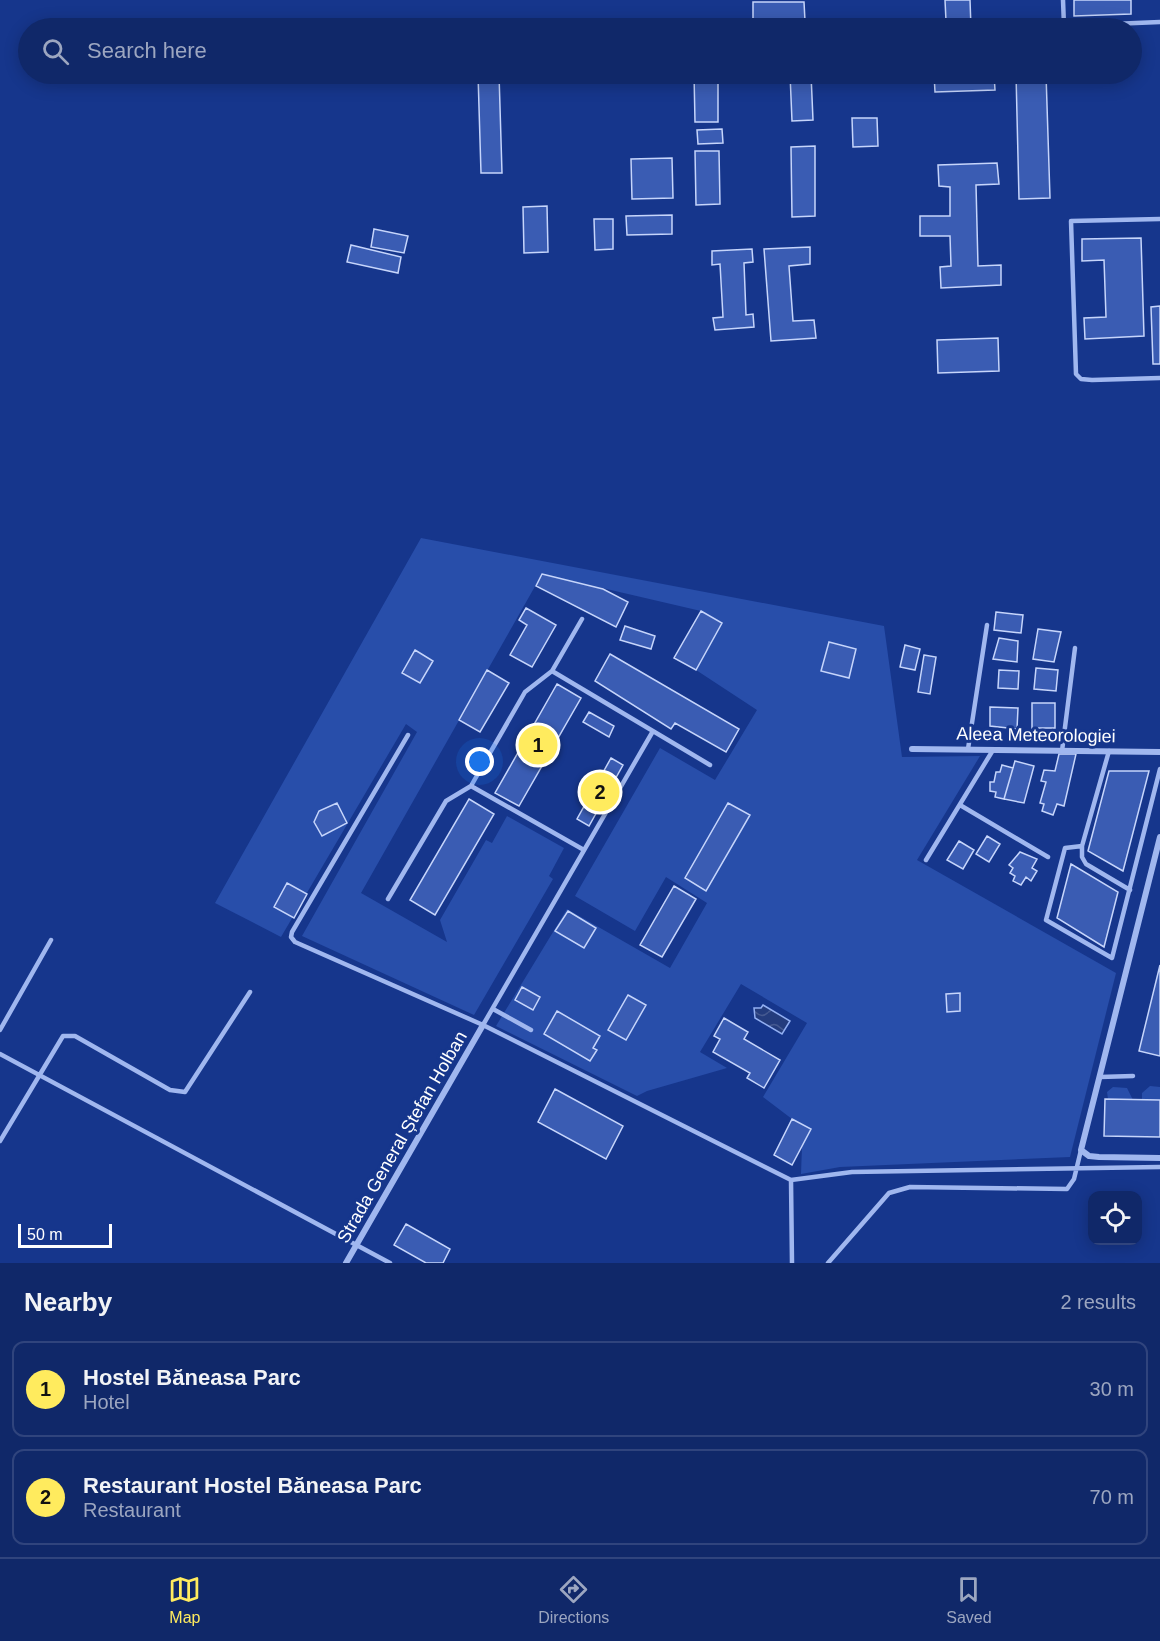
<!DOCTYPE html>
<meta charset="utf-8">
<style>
body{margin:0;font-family:Arial,sans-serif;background:#19306f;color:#f1f3f6}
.controls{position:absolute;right:18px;bottom:18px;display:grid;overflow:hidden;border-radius:12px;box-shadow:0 3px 15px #0003}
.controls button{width:54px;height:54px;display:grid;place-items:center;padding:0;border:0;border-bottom:2px solid #30447d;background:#102869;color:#f1f3f6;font:30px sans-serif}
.scale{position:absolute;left:18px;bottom:15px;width:94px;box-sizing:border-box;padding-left:6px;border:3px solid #fff;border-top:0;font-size:16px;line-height:21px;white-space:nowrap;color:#fff;-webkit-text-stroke:4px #16368c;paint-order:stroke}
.you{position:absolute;left:480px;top:762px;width:21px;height:21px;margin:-15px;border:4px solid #fff;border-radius:50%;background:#1a73e8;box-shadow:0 0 0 9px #1a73e833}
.badge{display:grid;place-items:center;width:39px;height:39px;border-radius:50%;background:#ffeb5e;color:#111;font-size:20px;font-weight:700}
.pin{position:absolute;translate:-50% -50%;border:3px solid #fff;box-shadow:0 2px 6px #0006}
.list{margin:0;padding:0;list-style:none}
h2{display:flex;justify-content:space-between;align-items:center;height:78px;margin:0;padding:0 24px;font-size:26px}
h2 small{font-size:20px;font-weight:400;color:#9ca6c0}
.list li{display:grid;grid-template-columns:39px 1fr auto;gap:18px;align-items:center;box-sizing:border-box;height:96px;margin:0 12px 12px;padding:0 12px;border:2px solid #30447d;border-radius:12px}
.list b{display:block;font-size:22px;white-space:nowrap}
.list p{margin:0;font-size:20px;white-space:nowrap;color:#9ca6c0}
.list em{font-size:20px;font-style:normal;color:#9ca6c0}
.icon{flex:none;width:33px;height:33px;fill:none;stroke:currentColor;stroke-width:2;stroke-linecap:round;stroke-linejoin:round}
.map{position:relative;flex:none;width:1160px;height:1263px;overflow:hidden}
.search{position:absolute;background:#102869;box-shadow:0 3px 15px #0003;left:18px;right:18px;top:18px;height:66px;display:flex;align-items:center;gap:15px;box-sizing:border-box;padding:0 21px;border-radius:33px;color:#9ca6c0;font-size:22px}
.sheet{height:294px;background:#102869}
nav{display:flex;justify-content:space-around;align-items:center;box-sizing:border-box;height:84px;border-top:2px solid #30447d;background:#102869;font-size:16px;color:#9ca6c0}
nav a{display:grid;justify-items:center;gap:3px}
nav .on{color:#ffeb5e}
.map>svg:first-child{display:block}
.grass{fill:#284eaa}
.water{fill:url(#water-waves);stroke:#92aff2;stroke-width:1.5}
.building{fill:#3a5cb3;stroke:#c6d5fb;stroke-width:1.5}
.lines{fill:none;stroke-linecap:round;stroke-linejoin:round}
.service{stroke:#a0b7ef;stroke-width:4.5}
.minor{stroke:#a0b7ef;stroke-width:6}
.labels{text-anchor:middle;stroke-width:6;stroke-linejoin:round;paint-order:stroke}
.street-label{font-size:18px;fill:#fff;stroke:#16368c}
</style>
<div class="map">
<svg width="1160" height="1263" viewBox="0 0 1160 1263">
<defs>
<pattern id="water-waves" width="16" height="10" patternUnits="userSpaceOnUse" patternTransform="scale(1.5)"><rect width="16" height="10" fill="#243c7d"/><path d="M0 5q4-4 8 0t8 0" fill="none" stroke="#455990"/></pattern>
</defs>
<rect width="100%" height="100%" fill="#16368c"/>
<path class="grass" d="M421 538 884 626 902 757 980 756 917 860 1116 973 1070 1157 840 1167 801 1174 802 1146 811 1129 792 1119 763 1097 807 1023 741 984 700 1052 727 1068 647 1091 637 1096 496 1026 567 909 670 968 707 903 666 877 635 931 575 896 660 748 715 780 757 710 696 670 722 624 701 611 542 574 361 893 447 942 440 920 486 840 492 843 507 816 564 848 549 876 553 879 474 1015 302 936 417 732 406 724 281 937 215 903Z
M1150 1086 1160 1087V1100H1142V1093Z
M1113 1087 1127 1088 1133 1100 1108 1099 1107 1092Z"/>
<path class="water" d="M763 1005 790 1021 782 1034 755 1018 754 1008H761Z"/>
<path class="building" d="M945 0H970L971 28H913V22L946 21Z
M1074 0H1131V14L1074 16Z
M753 2H804L805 21 753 22Z
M478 74H499L502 173H481Z
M694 74H718V122H695Z
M790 74H811L813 120 792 121Z
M934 74H994L995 90 935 92Z
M1016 74H1046L1050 198 1019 199Z
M852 118H877L878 146 853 147Z
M722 129 723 143 698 144 697 130Z
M815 146V216L792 217 791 147Z
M695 151H719L720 204 696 205Z
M672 158 673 198 632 199 631 159Z
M997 163 999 184 976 185 978 266 1001 265V285L941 288 940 267 951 266 950 236H920V216H950V187L939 186 938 165Z
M547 206 548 252 524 253 523 207Z
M672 215V234L627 235 626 216Z
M594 219H613V249L595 250Z
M374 229 408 236 404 253 371 247Z
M1141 238 1144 336 1085 339 1084 318 1106 317 1104 260 1082 261V239Z
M351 245 401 257 398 273 347 262Z
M810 247V264L789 266 793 321 814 320 816 338 771 341 764 249Z
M752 249 753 262 744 263 746 315 753 314 754 327 715 330 713 318 723 317 720 264 712 265V251Z
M1160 306V364H1153L1151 307Z
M998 338 999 371 938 373 937 340Z
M542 574 603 589 628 602 616 627 536 586Z
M526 608 556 625 532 667 510 655 527 625 519 620Z
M701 611 722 623 696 670 674 658Z
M996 612 1023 615 1021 633 994 630Z
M625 626 655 636 651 649 620 640Z
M1038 629 1061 632 1054 662 1033 659Z
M999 638 1018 641 1017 662 993 659Z
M829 642 856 649 849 678 821 671Z
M905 645 920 649 915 670 900 667Z
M415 650 433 661 420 683 402 673Z
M610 654 739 729 726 752 675 723 671 729 595 681Z
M924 655 936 657 930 694 918 692Z
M1036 668 1058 670 1056 691 1034 689Z
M487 670 509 683 480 732 459 720Z
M999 670 1019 671 1018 689 998 688Z
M557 684 581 698 519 806 495 793Z
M1032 703H1055V728H1032Z
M990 707 1018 708 1017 729 990 726Z
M589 712 614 726 609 737 583 722Z
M1059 754H1076L1064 806 1057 804 1053 815 1042 811 1044 804 1040 803 1046 782 1041 781 1044 770 1055 771Z
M611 758 623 765 589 826 577 819Z
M1015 761 1034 766 1024 803 1004 799Z
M1002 765 1013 768 1004 799 995 797 996 792 990 791V782H994L996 772H1000Z
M1109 771H1149L1123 871 1088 851Z
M469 799 494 814 435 915 410 900Z
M337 803 347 823 322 836 314 822 319 811Z
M728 803 750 815 706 891 685 878Z
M987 836 1000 844 989 862 976 854Z
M959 841 974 850 963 869 947 860Z
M1020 852 1037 859 1032 868 1037 871 1031 881 1026 877 1021 885 1013 881 1015 876 1010 873 1013 868 1009 865Z
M1071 864 1118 892 1104 947 1057 918Z
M287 883 307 894 294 918 274 907Z
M674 886 696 899 662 957 640 945Z
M568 911 596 928 584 948 555 931Z
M1160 965V1056L1139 1051Z
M522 987 540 997 533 1010 515 1000Z
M960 993V1011L947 1012 946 994Z
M628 995 646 1005 626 1040 608 1030Z
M557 1011 600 1036 593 1048 597 1050 590 1061 544 1034Z
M724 1018 748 1032 744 1039 780 1060 764 1088 747 1078 750 1073 713 1052 720 1039 714 1036Z
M555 1089 623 1126 606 1159 538 1122Z
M1105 1099 1160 1100V1137L1104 1136Z
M792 1119 811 1129 792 1165 774 1155Z
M406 1224 450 1249 443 1263H426L394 1245Z"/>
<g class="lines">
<path class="service" d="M1063 0 1064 26 1160 22
M1160 219 1071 221 1076 374 1081 379 1092 380 1160 378
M552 671 710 765
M408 735 292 932 291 937 295 942 483 1025 791 1180 852 1172 1160 1167
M968 749 987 625
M1062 751 1075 648
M1109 751 1082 846 1065 848 1046 920 1112 958 1160 769
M471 786 584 850
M960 805 1048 857
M1082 846V857L1086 864 1130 890
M926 860 993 750
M388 899 446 801 471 786 525 692 552 671 582 619
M493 1009 531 1030
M483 1025 653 731
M0 1030 51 940
M0 1054 390 1263
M1100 1077 1133 1076
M0 1141 63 1036H75L170 1090 185 1092 250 992
M791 1180 792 1263
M828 1263 889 1193 910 1187 1067 1189 1074 1179 1081 1150"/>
<path class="minor" d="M912 749 1160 752
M1160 837 1081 1150 1089 1156 1099 1157 1160 1158
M346 1263 483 1025"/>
</g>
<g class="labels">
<g class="street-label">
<text transform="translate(1036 735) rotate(1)" y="6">Aleea Meteorologiei</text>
<text transform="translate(402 1137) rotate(-60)" y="6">Strada General Ștefan Holban</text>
</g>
</g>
</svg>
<div class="controls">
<button><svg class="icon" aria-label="locate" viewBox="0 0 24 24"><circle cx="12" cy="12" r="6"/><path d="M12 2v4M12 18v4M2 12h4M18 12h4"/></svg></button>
</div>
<div class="scale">50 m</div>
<div class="you"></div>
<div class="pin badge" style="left:538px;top:745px">1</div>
<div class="pin badge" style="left:600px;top:792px">2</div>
<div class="search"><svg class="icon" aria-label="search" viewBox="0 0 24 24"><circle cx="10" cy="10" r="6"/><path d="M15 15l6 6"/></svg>Search here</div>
</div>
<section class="sheet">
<h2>Nearby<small>2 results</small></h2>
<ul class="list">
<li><span class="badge">1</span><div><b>Hostel Băneasa Parc</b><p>Hotel</p></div><em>30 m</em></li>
<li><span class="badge">2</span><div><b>Restaurant Hostel Băneasa Parc</b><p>Restaurant</p></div><em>70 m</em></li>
</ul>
</section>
<nav>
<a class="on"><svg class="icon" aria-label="map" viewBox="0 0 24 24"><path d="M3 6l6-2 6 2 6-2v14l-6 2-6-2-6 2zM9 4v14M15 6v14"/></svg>Map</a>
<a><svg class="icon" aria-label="directions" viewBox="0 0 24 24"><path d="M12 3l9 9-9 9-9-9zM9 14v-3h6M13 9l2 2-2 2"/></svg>Directions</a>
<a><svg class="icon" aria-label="saved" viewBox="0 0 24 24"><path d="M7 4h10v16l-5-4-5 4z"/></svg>Saved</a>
</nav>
